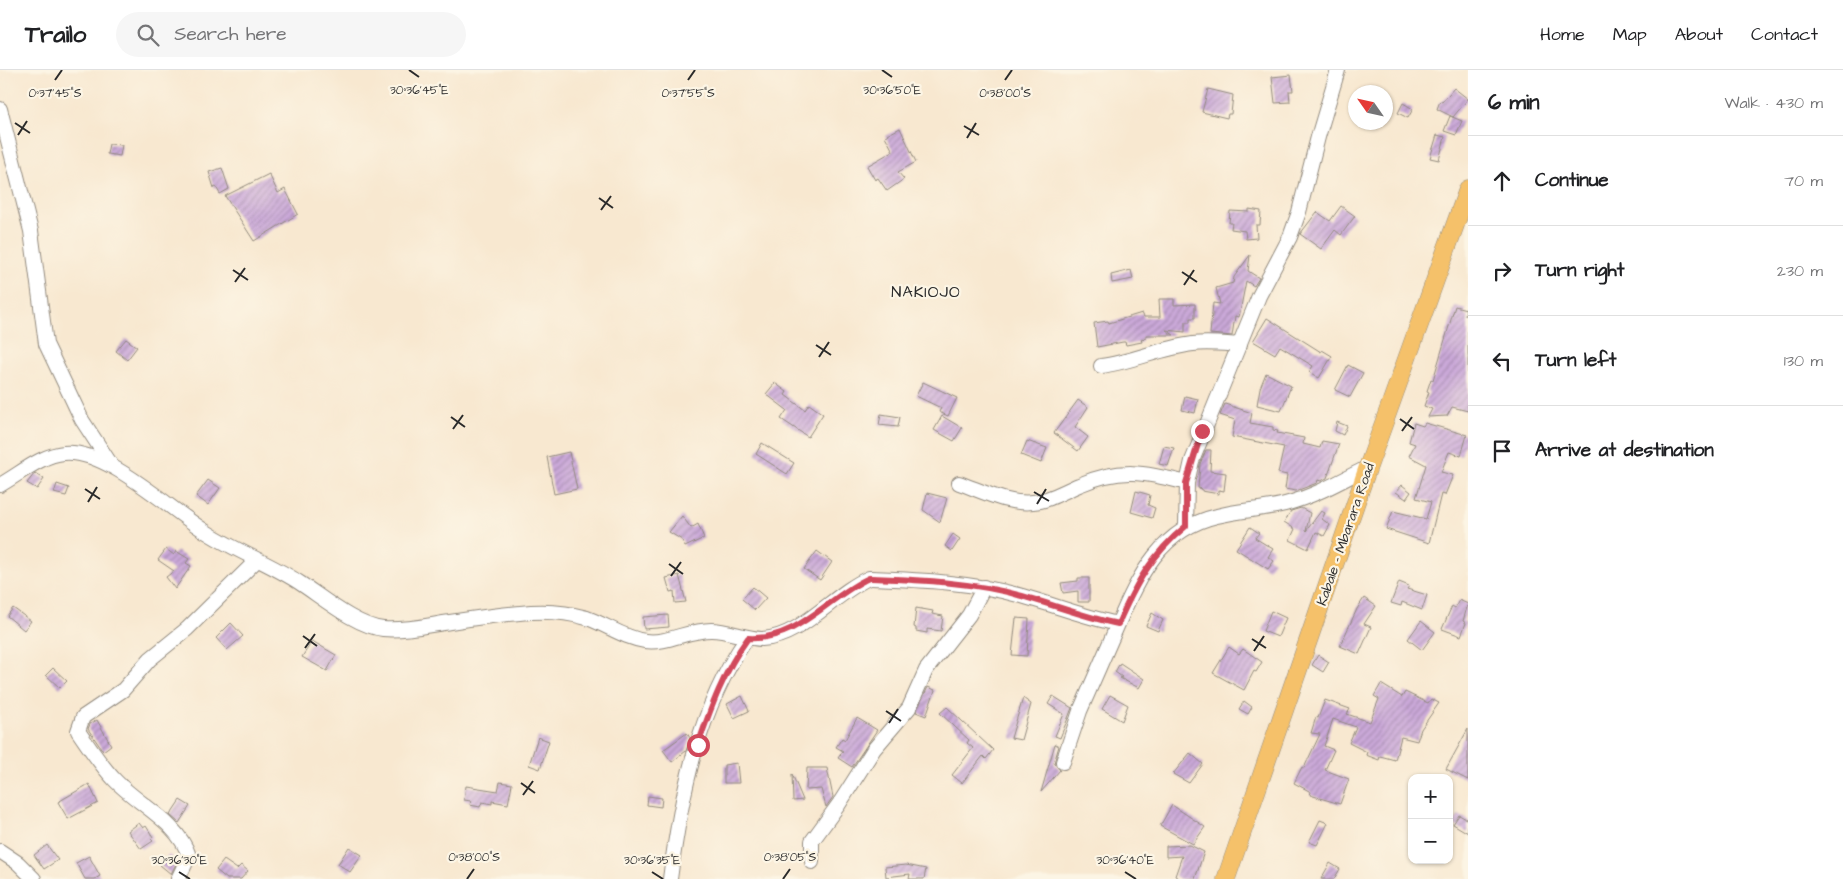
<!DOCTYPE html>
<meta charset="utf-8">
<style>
body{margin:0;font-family:"Architects Daughter",sans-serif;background:#f6f6f6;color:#202124}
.controls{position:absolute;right:15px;bottom:15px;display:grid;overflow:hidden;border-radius:10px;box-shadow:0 1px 4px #0004}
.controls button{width:45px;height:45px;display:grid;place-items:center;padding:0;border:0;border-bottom:1px solid #e0e0e0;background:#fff;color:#202124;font:25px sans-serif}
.compass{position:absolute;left:1348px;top:15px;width:45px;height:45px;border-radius:50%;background:#fff;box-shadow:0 1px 4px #0004;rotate:304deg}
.stop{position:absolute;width:15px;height:15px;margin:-11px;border:4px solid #d1495b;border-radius:50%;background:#fff}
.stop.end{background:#d1495b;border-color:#fff;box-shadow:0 1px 5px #0008}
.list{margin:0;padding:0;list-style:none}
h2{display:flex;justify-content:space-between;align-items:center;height:65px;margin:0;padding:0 20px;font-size:21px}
h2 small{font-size:16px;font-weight:400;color:#757577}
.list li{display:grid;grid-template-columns:32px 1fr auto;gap:15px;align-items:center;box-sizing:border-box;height:90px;padding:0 20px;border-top:1px solid #e0e0e0}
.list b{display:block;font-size:19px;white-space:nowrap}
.list em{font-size:16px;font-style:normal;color:#757577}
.icon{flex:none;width:28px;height:28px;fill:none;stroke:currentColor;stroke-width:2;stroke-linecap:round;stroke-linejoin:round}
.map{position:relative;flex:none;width:1468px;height:809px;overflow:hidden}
header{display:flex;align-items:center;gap:30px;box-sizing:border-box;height:70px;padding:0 25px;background:#fff;border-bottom:1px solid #e0e0e0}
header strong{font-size:24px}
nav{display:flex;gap:28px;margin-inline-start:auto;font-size:18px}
.search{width:350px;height:45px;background:#f6f6f6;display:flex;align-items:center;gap:12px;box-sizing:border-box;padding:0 18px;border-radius:28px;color:#757577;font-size:19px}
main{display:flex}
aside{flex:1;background:#fff}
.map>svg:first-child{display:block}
.building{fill:url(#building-hatch)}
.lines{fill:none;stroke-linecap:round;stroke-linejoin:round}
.minor-casing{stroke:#928a7e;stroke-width:16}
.major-casing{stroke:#928a7e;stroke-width:19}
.minor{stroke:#fff;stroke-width:14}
.major{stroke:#f5c16b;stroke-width:18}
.route{stroke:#d1495b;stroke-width:6}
.ticks{fill:none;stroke:#2b2b2b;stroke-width:2}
.labels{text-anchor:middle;stroke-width:4.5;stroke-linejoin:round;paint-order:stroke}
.street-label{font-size:14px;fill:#2b2b2b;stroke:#fcf5e5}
.quarter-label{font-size:16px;letter-spacing:1px;fill:#2b2b2b;stroke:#fcf5e5}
.ticks-label{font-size:12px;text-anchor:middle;fill:#2b2b2b;stroke:#fcf5e5;stroke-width:4.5;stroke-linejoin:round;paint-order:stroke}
</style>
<header>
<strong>Trailo</strong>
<div class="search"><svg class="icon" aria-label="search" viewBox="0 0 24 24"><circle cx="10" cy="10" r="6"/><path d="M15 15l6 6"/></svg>Search here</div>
<nav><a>Home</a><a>Map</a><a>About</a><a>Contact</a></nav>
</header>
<main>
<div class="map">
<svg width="1468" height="809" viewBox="0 0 1468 809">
<defs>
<pattern id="building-hatch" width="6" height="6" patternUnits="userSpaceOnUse" patternTransform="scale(1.25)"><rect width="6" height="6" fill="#cba9d9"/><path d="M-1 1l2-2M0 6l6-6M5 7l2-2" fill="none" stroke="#a58ab0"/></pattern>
</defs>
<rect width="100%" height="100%" fill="#fcf5e5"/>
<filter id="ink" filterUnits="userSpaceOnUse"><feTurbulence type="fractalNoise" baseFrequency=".02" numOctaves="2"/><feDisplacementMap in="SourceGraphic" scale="10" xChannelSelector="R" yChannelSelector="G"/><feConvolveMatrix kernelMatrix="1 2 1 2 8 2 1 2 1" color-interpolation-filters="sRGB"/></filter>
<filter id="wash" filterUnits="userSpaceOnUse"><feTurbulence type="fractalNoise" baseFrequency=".0096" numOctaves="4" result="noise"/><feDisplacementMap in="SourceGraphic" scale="20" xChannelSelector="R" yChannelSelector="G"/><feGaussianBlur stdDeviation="1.12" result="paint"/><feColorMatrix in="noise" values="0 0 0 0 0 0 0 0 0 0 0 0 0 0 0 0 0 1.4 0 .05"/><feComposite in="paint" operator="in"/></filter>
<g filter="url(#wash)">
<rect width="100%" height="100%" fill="#f8e8d0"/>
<g id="blocks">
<path class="building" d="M1291 5 1293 21H1289L1290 32 1275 33 1272 7Z
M1454 18 1468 29 1453 47 1437 39 1440 31 1442 32Z
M1208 19 1233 25 1231 44H1228L1227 48 1202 42Z
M1403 33 1413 39 1408 48 1398 43Z
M1450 46 1462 51 1456 65 1444 61Z
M900 58 916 92 898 102 904 109 887 121 878 108 875 110 867 96 893 81 885 66Z
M1437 65 1445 67 1439 90 1430 88Z
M109 74 122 75 120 86 107 84Z
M222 98 229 119 220 124 216 117 214 118 209 102Z
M269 104 278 123 285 119 298 144 254 171 225 126Z
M1341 136 1355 146 1341 165 1335 160 1321 179 1300 164 1317 142 1330 151Z
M1249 139 1261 141 1260 155H1256L1257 168 1246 169 1245 161 1231 159 1232 153H1229L1230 141 1249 142Z
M1250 185 1248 201 1259 208 1254 216 1246 211 1239 247 1235 246 1232 266 1210 264 1213 233 1220 234 1216 218 1233 213 1234 207Z
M1131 200 1133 209 1112 213 1111 205Z
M1159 229H1174V235L1195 234V248H1190V252H1185V262L1166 260 1174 265H1146V268L1141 269 1142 272 1126 275 1125 272H1123L1097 277 1094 253 1108 251 1109 253 1142 243 1144 247H1160Z
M1455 236 1466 239 1465 245 1468 246V341L1452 337 1447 346 1428 347 1432 339 1424 336 1429 322 1427 321 1431 309 1433 310Z
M1267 248 1321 282 1322 280 1332 286 1319 308 1309 302 1313 296 1280 276 1275 284 1253 271Z
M126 269 137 277 127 290 116 281Z
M1348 295 1363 303 1350 327 1335 320Z
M1266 303 1291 316 1281 341 1257 335 1260 318Z
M923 312 957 328 948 346 939 342 941 338 916 326Z
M775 313 787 322 785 325 805 340 809 334 823 344 808 367 781 349 787 340 766 324Z
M1185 326 1198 329 1195 343 1182 340Z
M1078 330 1088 337 1075 357 1088 367 1078 381 1054 363Z
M1225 334 1252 343 1250 353 1273 357V360L1278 361 1277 363 1304 368 1303 374 1320 378 1322 371 1339 374 1327 408 1321 411 1318 410 1317 413 1296 421 1285 419 1287 405 1278 403 1284 377 1232 367 1235 350 1220 345Z
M881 344 900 347 898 357 879 355Z
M942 346 962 358 954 371 934 360Z
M1337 352 1347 356 1343 365 1335 361Z
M1414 353 1423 356 1425 353 1467 365 1461 386 1449 382 1441 402 1453 405 1445 425 1441 424 1429 473 1386 459 1393 441 1426 449 1431 432 1416 428 1426 395 1409 386 1415 374 1409 372Z
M1027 371 1047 378 1041 393 1021 385Z
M762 373 794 393 787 404 756 384Z
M1164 376 1174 378 1168 396 1159 394Z
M1206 380H1211L1210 401 1226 403 1224 421 1219 420V424L1202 421V419L1198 418 1200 394Z
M569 382 577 419 554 424 547 387Z
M35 403 44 409 37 419 27 413Z
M208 410 220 418 208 435 196 426Z
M57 414 69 418 66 426 54 423Z
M1402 415 1411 422 1406 429 1396 422Z
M1136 421 1150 425 1148 435 1155 438 1152 448 1131 442Z
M927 423 947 428 940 452 923 440Z
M1301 438 1310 443 1306 461 1321 441 1325 443 1322 449 1330 455 1324 466 1316 462 1308 479 1290 470 1295 459 1284 452 1291 441Z
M682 446 691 458 698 454 704 468 685 477 682 470 669 462Z
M1250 457 1259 463 1255 468 1273 479 1268 487 1274 491 1268 499 1236 479Z
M953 464 960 469 952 481 945 476Z
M166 479 174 485 176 481 189 489 186 493 191 496 175 519 166 507 174 501 158 490Z
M817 481 832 492 820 510 804 499Z
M679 505 686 532 675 533 674 521 670 522 666 508Z
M1078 508H1089V532H1078V521L1063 523 1061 513 1078 511Z
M1399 512 1409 516 1407 519 1427 525 1422 540 1402 532 1401 536 1391 533Z
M753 517 766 528 755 540 742 529Z
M1364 528 1376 536 1364 554 1371 557 1359 584 1340 576 1357 539Z
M1459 530 1468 534 1463 551 1466 553 1461 566 1442 559 1452 536 1455 538Z
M13 538 31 551 24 560 7 546Z
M916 538 933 541 932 544 943 546 941 561 927 559V563L916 561V558L914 557Z
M1271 541 1286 548 1278 567 1263 561Z
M1152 543 1163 550 1158 561 1146 556Z
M668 545 669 557 644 559 643 547Z
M1016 548 1029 549 1027 586 1012 585Z
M1421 551 1435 562 1422 580 1408 569Z
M231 553 243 566 227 580 216 568Z
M312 571 336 585 327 601 302 587Z
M1229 577 1239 584 1243 579 1262 592 1256 602 1254 601 1244 620 1213 603Z
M1318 585 1329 592 1323 602 1312 595Z
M1120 593 1144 609 1139 618 1120 608 1122 607 1115 602Z
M53 598 67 611 60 618 46 605Z
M1381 614 1402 627 1405 622 1428 633 1431 629 1439 633 1421 659 1417 671 1401 667 1395 690 1380 686 1379 690 1366 685 1367 682 1349 673 1356 657 1333 649 1324 676 1334 680 1325 700 1349 709 1340 734 1310 725 1311 722 1294 713 1302 697 1304 698 1320 664 1311 663 1316 647 1318 648 1325 630 1350 639 1347 644 1370 652 1379 629 1374 626Z
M928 617 935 620 926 646 916 642Z
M1110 625 1128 635 1122 651 1102 639Z
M742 626 749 641 734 648 727 634Z
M1053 626 1072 638 1060 668 1055 666 1064 644 1048 634Z
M1023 628 1031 634 1021 670 1011 668Z
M1244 631 1252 637 1248 644 1239 639Z
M947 637 993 680 986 689 983 686 962 713 952 705 973 678 967 673 969 670 940 643Z
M857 648 877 660 852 697 838 688 843 681 836 677 842 668 845 670Z
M97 650 111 675 103 681 88 659 90 654Z
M1468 659V710L1446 699Z
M687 663 690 668 686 681 672 692 663 680Z
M538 667 549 671 540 699 529 695Z
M1055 674 1059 676 1054 693 1060 700 1041 722Z
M1190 683 1203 694 1189 713 1173 704Z
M737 693 739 713H724V695Z
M807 698H827L833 727 826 737 821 719 806 720Z
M792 704 803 730 793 731Z
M500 712 512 714 508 734 492 731V734L482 732 480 737 470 735 471 731 464 730 466 716 498 721Z
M89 714 98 733 68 749 58 732Z
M648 726 662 728 661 737 647 735Z
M180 730 190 736 179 753 170 745Z
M1172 735 1205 757 1193 774 1160 756Z
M1459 745 1468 750V763L1453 754Z
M1320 750 1328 753 1317 775 1309 772Z
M139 753 143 758 146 756 153 767 151 769 153 771 141 779 128 761Z
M47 775 58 790 44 799 34 785Z
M1190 775 1204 782 1195 809H1180L1175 806 1182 786 1166 787V776Z
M349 777 362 785 350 802 338 794Z
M169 785 177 792 171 804 160 795Z
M89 786 100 806 95 809H85L76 793Z
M224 790 237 799 241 795 248 801 241 809H227L216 800Z
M1330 793 1340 799 1334 809H1321Z
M906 795 926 799 924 809H909L910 804 886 807 885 797Z"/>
</g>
</g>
<g filter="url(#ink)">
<use href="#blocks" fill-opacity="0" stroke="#928a7e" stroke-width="1"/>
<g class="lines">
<defs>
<path id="minor" d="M0 39 31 161 46 274 82 350 112 396
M1101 296C1132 292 1161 278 1193 274 1208 272 1224 274 1240 275
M959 413C982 421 1008 435 1033 432 1049 431 1064 421 1079 415 1121 397 1144 402 1187 413
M0 415C20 404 41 385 64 383 108 379 170 440 208 463 238 482 271 494 300 513 323 528 356 556 383 559 405 561 429 555 450 552 476 548 504 544 531 542 549 541 570 543 587 548 607 555 624 568 645 571 667 574 688 560 711 560 729 560 745 569 762 569 802 567 834 523 869 508 919 510 973 512 1022 526 1054 535 1085 547 1118 554 1139 505 1161 459 1217 446 1239 440 1262 440 1285 434 1315 426 1341 411 1368 397
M1186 456 1187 413 1192 391 1259 226 1290 167 1299 142 1318 67 1338 0
M1063 692 1080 641 1118 554
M0 781 18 793 34 809
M812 792V771L839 734 874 679 909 638 926 600 969 545 984 517
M178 809 189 786C178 751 136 734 113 708 100 694 89 677 78 661L83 647 123 620 150 589 187 559 256 491
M670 809C681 725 698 639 747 568"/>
<path id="major" d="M1226 809 1368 397 1468 119"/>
</defs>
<use href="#minor" class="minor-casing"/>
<use href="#major" class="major-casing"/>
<use href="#minor" class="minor"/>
<use href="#major" class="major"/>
</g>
</g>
<g class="lines" filter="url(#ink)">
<path class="route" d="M698 675C711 637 724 601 748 568 798 571 827 527 869 508 919 510 974 512 1022 526 1054 535 1085 547 1118 554 1136 513 1152 484 1186 456V413L1202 361"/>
</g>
<path class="ticks" d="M409 0 419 7M882 0 892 7M55 10 62 0M688 10 695 0M1005 10 1012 0M15 53 30 63M964 56 979 65M18 65 27 51M967 68 976 53M599 128 613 138M601 140 611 126M233 200 248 210M1182 202 1197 212M235 212 245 198M1184 215 1194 200M816 275 831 285M819 287 829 272M451 347 465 357M1400 349 1414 359M453 359 463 345M1402 361 1412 347M85 419 100 429M1034 422 1049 431M88 432 97 417M1037 434 1046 419M669 494 683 504M671 506 681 492M303 566 317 576M1252 569 1266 578M305 578 315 564M1254 581 1264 566M886 641 901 651M889 653 898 639M521 713 535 723M523 725 533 711M179 802 190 809M652 802 663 809M1125 802 1136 809M467 809 474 799M783 809 790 799"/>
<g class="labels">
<g class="street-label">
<text transform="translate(1345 464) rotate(-71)" y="5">Kabale - Mbarara Road</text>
</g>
<g class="quarter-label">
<text x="926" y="227">NAKIOJO</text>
</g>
</g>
<g class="ticks-label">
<text x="419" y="24">30°36'45"E</text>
<text x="892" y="24">30°36'50"E</text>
<text x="55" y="27">0°37'45"S</text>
<text x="688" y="27">0°37'55"S</text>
<text x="1005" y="27">0°38'00"S</text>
<text x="474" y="791">0°38'00"S</text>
<text x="790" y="791">0°38'05"S</text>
<text x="179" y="794">30°36'30"E</text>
<text x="652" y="794">30°36'35"E</text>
<text x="1125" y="794">30°36'40"E</text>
</g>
</svg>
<div class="controls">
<button>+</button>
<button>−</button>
</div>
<svg class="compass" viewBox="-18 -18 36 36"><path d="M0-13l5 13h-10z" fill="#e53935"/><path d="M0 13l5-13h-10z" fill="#757577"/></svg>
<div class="stop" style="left:698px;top:675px"></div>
<div class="stop end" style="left:1202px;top:361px"></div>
</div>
<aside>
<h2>6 min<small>Walk · 430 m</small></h2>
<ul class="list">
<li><svg class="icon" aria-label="ahead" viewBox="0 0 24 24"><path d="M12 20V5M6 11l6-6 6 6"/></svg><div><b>Continue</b></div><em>70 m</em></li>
<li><svg class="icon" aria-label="right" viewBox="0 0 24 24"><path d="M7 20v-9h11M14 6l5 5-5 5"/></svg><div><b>Turn right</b></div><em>230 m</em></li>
<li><svg class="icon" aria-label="left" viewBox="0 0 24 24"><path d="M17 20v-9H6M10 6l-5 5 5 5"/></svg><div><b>Turn left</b></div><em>130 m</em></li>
<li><svg class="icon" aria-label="arrive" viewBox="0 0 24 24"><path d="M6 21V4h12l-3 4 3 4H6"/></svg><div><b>Arrive at destination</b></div></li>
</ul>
</aside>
</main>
